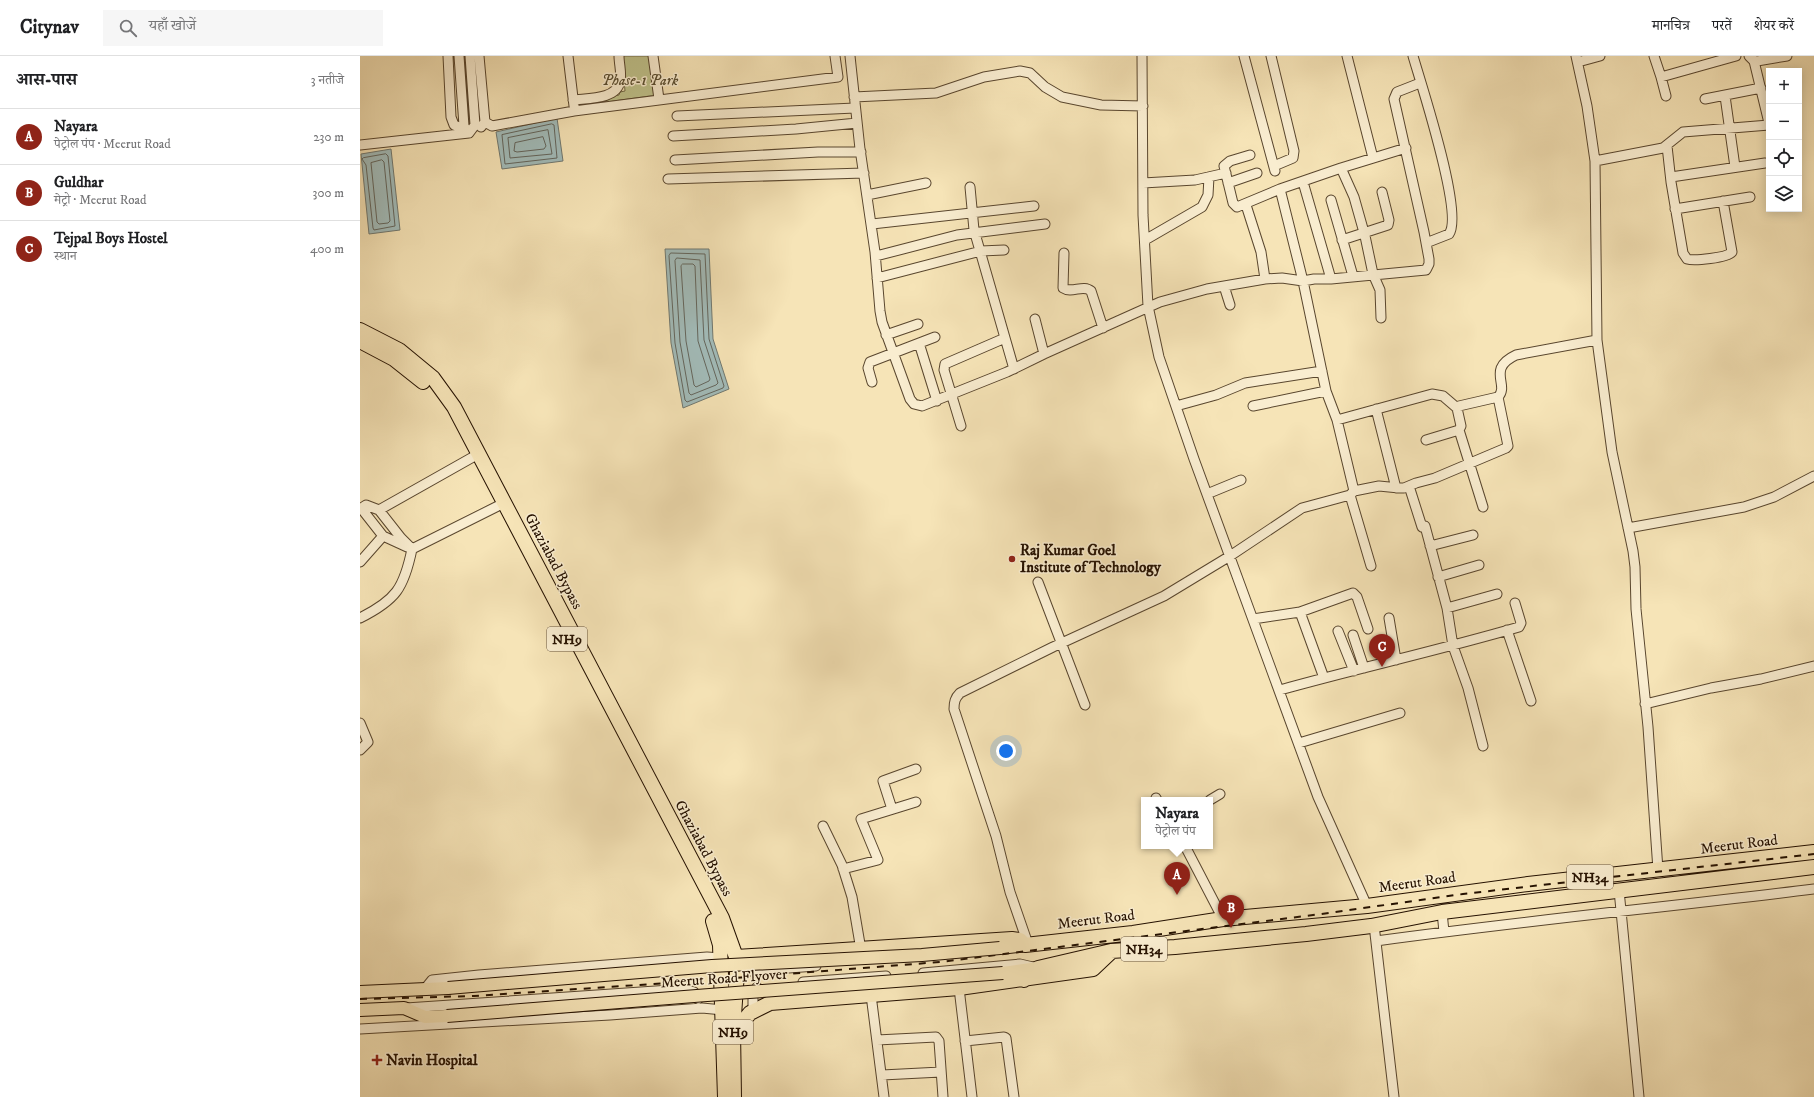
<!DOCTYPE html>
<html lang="hi">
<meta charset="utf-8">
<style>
body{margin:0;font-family:"IM FELL DW Pica","Noto Serif Devanagari",serif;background:#f6f6f6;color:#202124}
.controls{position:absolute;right:12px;top:12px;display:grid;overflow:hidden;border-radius:0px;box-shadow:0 2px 10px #0003}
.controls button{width:36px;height:36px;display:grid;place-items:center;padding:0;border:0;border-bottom:1px solid #e0e0e0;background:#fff;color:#202124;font:20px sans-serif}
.you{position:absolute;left:646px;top:695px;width:14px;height:14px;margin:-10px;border:3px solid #fff;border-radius:50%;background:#1a73e8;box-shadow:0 0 0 6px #1a73e833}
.badge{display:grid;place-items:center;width:26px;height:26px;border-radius:50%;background:#8f2418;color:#fff;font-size:13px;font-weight:700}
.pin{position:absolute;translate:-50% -33px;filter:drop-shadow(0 1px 2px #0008)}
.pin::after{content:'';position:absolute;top:21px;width:14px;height:12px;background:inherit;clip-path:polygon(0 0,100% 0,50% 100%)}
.popup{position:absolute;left:781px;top:741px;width:72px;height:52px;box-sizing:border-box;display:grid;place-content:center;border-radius:0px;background:#fff;filter:drop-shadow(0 1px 3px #0005);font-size:13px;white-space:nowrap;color:#757577}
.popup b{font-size:15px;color:#202124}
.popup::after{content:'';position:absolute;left:50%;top:100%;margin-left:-8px;border:8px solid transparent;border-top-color:#fff}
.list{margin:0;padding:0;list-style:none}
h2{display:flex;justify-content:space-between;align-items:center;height:52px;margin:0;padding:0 16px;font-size:17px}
h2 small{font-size:13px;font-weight:400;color:#757577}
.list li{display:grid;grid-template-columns:26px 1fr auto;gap:12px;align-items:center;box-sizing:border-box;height:56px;padding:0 16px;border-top:1px solid #e0e0e0}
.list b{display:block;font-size:15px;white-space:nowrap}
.list p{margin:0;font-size:13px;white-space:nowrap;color:#757577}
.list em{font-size:13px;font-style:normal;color:#757577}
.icon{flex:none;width:22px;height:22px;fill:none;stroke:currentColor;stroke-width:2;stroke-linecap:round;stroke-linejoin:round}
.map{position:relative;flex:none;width:1454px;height:1041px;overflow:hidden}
header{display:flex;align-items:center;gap:24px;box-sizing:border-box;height:56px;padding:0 20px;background:#fff;border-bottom:1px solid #e0e0e0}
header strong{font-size:19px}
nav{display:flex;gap:22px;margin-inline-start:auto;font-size:14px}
.search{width:280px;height:36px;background:#f6f6f6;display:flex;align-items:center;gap:10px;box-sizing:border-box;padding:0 14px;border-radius:0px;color:#757577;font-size:15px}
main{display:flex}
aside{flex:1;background:#fff}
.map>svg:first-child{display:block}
.green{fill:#c0c38c;stroke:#726a46}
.water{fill:#a2bcba;stroke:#707870}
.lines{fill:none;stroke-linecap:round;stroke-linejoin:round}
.shore{stroke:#64665d;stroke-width:1}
.minor-casing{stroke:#59462e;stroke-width:11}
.major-casing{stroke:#251100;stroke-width:14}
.highway-casing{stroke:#251100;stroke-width:16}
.minor{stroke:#f9edd0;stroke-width:9}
.major{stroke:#f6e4b7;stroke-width:12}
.highway{stroke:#f6e4b7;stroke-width:14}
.rail{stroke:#251100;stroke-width:2;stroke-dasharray:7 7;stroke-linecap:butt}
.major-bridge-casing{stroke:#251100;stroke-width:14;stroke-linecap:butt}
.major-bridge{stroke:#f6e4b7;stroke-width:12}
.poi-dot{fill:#8f2418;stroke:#f9edd0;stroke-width:1.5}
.labels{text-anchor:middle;stroke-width:3;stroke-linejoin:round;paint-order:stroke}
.shield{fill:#f9edd0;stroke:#65533e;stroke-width:1}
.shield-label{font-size:14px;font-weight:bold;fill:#251100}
.park-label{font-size:15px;font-style:italic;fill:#5b4f31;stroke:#f9edd0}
.poi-label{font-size:15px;font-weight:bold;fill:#251100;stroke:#f9edd0;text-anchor:start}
.street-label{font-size:15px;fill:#251100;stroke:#f9edd0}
</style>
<header>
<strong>Citynav</strong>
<div class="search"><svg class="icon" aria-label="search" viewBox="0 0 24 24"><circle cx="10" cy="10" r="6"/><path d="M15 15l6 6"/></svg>यहाँ खोजें</div>
<nav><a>मानचित्र</a><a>परतें</a><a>शेयर करें</a></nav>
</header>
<main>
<aside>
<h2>आस-पास<small>3 नतीजे</small></h2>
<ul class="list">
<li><span class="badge">A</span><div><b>Nayara</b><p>पेट्रोल पंप · Meerut Road</p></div><em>230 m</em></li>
<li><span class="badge">B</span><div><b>Guldhar</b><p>मेट्रो · Meerut Road</p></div><em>300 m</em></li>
<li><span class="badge">C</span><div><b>Tejpal Boys Hostel</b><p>स्थान</p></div><em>400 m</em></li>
</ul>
</aside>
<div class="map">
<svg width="1454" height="1041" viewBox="0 0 1454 1041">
<rect width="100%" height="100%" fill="#f6e4b7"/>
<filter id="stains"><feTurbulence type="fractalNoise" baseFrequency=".005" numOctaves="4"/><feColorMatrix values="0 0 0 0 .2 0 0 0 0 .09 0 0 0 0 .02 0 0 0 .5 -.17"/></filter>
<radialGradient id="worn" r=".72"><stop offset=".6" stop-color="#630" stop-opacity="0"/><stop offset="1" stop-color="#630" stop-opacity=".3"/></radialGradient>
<path class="green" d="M262 0H292L297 39 239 47V43L259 39 260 36 265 35Z"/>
<path class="water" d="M197 62 203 105 142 113 136 76Z
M31 93 40 174 9 178 1 98Z
M305 193H349L353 283 369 333 323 352 311 287Z"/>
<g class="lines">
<path class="shore" d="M192 68 194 69 197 102 145 108 142 79Z
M188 74 192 98 150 102 148 82Z
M183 81 186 90 184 93 157 96 154 95 155 87Z
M26 98 28 100 35 170 14 174 13 172 6 109 2 103 3 102Z
M22 104 24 106 30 165 28 167 19 168 17 166 11 107Z
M311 197 345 198 349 283 364 330 363 332 327 346 325 344 315 287 309 200Z
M317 202 340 204 344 284 358 327 356 329 331 339 329 337 320 286 315 205Z
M323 208H333L335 210 338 285 350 323 349 325 336 331 334 329 326 285 321 210Z"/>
<defs>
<path id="minor" d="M88 0 91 61 94 69 106 74
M99 0 104 70 109 77 115 69 110 0
M119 0 125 66 121 71
M208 0 214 50
M293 0 299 43
M490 0 500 93 515 196 520 255 522 266 550 343 554 348 562 350 647 316 684 298 800 246 847 233 905 223 922 222 943 225 954 223H971L1066 214 1069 208V203L1064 176 1034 43 1037 36 1060 27
M782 0 783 159 788 250 799 301 834 403 958 741 1007 850
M884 0 915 115
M911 0 934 95 933 102 914 110
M987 0 1013 102
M1053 0C1061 28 1104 158 1089 178L1066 187
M1216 0 1227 50 1235 105 1237 284 1252 396 1273 495 1275 511 1276 553 1288 671 1298 814
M1294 0 1301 21 1306 40
M1389 0 1393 4 1397 5 1427 0
M1394 5 1409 67
M1218 6 1240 0
M1301 21 1376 0
M1365 40 1375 111
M494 41 576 37 624 21 660 15 670 17 685 31 702 41 741 49 783 50
M1345 43 1401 32
M213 44C227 42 257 44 260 25 262 18 259 8 259 0
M317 60 495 52
M125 66 132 70 214 55 478 21 475 0
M313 80 436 73 497 67
M0 89 109 77
M1307 90 1311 126 1323 197 1327 203C1334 205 1367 202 1372 196L1363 145
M890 99 870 105 864 110 873 147 877 151 920 133 981 112 1046 92
M315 104 458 96H501
M1235 105 1303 92 1323 76 1409 69
M981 112 994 141 1005 180 1013 218 1020 234 1021 262
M1311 121 1405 107
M308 123 504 117
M943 126 971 223
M783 127 835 124 866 117
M868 127 897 117
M610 131 614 174 654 313
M507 139 566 127
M971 144 993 220
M886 149 901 196 905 223
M1315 153 1390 141
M512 168 674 150
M785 184 842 151 848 139 849 121
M982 184 1028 169 1029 164 1022 136
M704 197 703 232C712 238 723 228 731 235L743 272
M516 200 597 179 685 168
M517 222 621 195 644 194
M864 230 870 249
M675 263 684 298
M526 279 558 268
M559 287 577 345
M512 326 508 312 510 306 575 281
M816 350 856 339 885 327 962 315
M893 350 966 335
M1016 353 1036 432
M977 364 1072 338 1083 340 1097 352
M601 370 584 314 585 308 645 282
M1099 374 1123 451
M1066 384 1099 374 1101 370 1097 352 1099 350 1138 341C1150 329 1126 313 1156 299L1237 284
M1049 430 1062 471
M994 435 1019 430 1039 432H1044L1056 427 1075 422 1146 392 1148 390 1138 341
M847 438 881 424
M990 439 1011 510
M0 453 6 449 19 454 41 482 52 493
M19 454 113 401
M1065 470 1087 552 1093 590 1108 632 1123 690
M1268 472 1384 451 1414 441 1454 420
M23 480 47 491
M1070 490 1113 479
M52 493 138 450
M0 506 23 480 1 452
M1078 521 1119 509
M678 526 725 649
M1087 552 1137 538
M940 556 964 622
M0 562C36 544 44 532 52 493
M1029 562 1036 604
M893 563 940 556 993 537 997 541 1008 573
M1147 574 1171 645
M978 575 994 615
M993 579 1004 612
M920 634C999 612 1080 594 1159 571L1161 567 1155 547
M1285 648 1351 632 1401 623 1454 610
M0 667 8 686 0 694
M939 687 1040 657
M796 742 797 744
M850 744 860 738
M532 753 523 725 556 713
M463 770 482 809 492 841 501 894
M825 790 863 863
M483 813 518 804 501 763 556 746
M1259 834 1279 1041
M1082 856 1084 876
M1014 869 1034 1041
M1016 885C1162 865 1308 851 1454 833
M668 888 650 836 636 780 594 653C594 646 595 642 600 637L693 591 804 540 870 500 942 452 990 439 994 435 977 364 966 335 943 225 920 133
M377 916 456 910
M563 917 660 908 673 911
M443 926 526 920
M599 932 612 1041
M64 934 72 924 119 919 347 901 361 902
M511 939 524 1041
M46 952 325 933 334 936 338 943
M393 954V941L397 931
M0 973 250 959 342 952 363 954
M517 984 576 981 579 985 583 1041
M605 985 644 981 646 982 654 1041
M522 1019 581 1016"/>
<path id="major" d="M640 892 665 889
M643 917 678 912
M0 936 88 932
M0 954 44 952 65 961 87 960"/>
<path id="highway" d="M0 274 39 294 73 322 94 351 362 862 376 901 377 916 373 974 374 1041
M0 285 34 303 63 326
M353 865 360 889 365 1041
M376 901 652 883 660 884 665 889 773 877 863 863 1007 850 1168 828 1454 796
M664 924 678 912 751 895 815 891 946 878 1011 870 1082 856 1454 811
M373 978 390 957 410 947 599 932 733 913 751 896"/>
</defs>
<use href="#minor" class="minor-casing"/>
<use href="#major" class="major-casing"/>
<use href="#highway" class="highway-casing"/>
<use href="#minor" class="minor"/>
<use href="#major" class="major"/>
<use href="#highway" class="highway"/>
<path class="rail" d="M0 943 114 940 323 926 580 906 961 858 1103 838 1454 798"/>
<defs>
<path id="major-bridge" d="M88 932 352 910 562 899 640 892
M87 960C272 944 458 931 643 917"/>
</defs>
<use href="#major-bridge" class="major-bridge-casing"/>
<use href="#major-bridge" class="major-bridge"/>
</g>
<g class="poi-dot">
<circle cx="652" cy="503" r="4"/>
<path d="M15 998h4v4h4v4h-4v4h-4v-4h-4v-4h4z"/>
</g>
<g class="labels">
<g class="shield">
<rect x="187" y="571" width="40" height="24" rx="3"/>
<rect x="1207" y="809" width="46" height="24" rx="3"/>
<rect x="761" y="881" width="46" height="24" rx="3"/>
<rect x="353" y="964" width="40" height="24" rx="3"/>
</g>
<g class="shield-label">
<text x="207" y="588">NH9</text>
<text x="1230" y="826">NH34</text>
<text x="784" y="898">NH34</text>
<text x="373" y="981">NH9</text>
</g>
<g class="park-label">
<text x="280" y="29">Phase-1 Park</text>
</g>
<g class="poi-label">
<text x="660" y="499">Raj Kumar Goel<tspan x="660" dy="17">Institute of Technology</tspan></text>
<text x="26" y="1009">Navin Hospital</text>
</g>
<g class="street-label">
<text transform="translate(194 505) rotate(62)" y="5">Ghaziabad Bypass</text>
<text transform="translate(1379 788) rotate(-7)" y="5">Meerut Road</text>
<text transform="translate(344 792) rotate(62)" y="5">Ghaziabad Bypass</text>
<text transform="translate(1057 826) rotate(-8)" y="5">Meerut Road</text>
<text transform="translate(736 863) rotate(-7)" y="5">Meerut Road</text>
<text transform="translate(364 922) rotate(-4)" y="5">Meerut Road Flyover</text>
</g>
</g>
<rect width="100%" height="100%" filter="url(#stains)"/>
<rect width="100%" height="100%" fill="url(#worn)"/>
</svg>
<div class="controls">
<button>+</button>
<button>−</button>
<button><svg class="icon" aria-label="locate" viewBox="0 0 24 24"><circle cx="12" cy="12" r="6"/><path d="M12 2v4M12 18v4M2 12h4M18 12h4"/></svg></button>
<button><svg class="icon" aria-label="layers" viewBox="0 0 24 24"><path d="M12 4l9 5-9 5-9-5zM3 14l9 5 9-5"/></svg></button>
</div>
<div class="you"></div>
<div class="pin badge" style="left:817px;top:839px">A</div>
<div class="popup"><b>Nayara</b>पेट्रोल पंप</div>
<div class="pin badge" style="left:871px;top:872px">B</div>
<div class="pin badge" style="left:1022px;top:611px">C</div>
</div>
</main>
